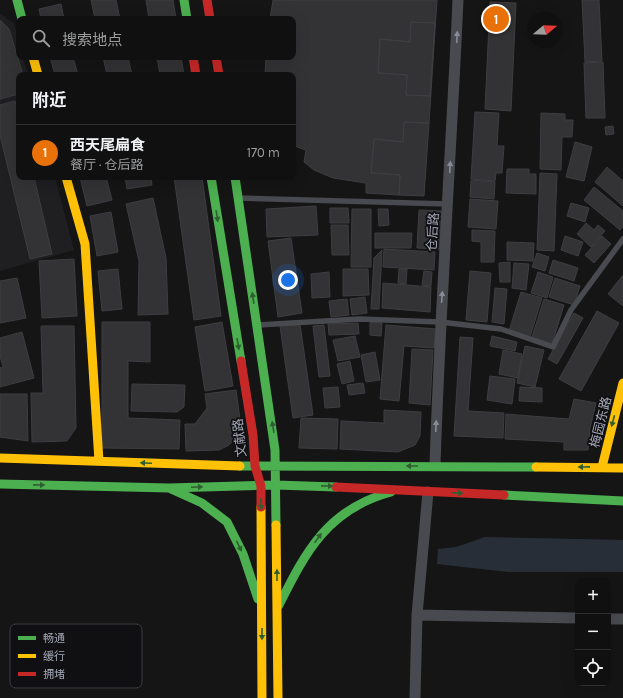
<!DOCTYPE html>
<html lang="zh">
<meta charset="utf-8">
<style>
body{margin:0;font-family:Karla,"Noto Sans SC",sans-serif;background:#191919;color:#f1f3f6}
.controls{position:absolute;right:12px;bottom:12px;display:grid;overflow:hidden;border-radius:8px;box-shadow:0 4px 16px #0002}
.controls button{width:36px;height:36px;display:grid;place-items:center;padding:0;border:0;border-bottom:1px solid #303030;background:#101010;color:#f1f3f6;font:20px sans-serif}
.compass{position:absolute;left:527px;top:12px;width:36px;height:36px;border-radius:50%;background:#101010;box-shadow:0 4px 16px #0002;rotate:71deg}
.you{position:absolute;left:288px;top:280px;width:14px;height:14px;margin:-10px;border:3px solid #fff;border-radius:50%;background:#1a73e8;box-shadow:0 0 0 6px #1a73e833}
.badge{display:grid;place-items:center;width:26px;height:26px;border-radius:50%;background:#ea580c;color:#fff;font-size:13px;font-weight:700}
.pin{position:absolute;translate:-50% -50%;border:2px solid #fff;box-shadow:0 1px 4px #0006}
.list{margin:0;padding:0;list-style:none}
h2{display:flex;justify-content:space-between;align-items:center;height:52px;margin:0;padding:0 16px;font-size:17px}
h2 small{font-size:13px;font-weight:400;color:#9c9d9f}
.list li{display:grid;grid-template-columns:26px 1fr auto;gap:12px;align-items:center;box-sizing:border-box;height:56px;padding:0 16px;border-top:1px solid #303030}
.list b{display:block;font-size:15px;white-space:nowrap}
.list p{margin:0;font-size:13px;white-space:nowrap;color:#9c9d9f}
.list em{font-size:13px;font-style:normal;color:#9c9d9f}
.icon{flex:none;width:22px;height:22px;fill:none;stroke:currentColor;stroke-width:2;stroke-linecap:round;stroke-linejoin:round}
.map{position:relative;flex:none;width:623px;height:698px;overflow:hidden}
.search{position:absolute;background:#101010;box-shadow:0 4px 16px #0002;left:16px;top:16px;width:280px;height:44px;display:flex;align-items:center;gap:10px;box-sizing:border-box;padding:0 14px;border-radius:8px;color:#9c9d9f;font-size:15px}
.panel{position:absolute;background:#101010;box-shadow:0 4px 16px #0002;left:16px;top:72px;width:280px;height:108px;border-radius:8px}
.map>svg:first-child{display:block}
.built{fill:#1f1f22}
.water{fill:#282e38}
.building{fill:#333335;stroke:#3e3e42;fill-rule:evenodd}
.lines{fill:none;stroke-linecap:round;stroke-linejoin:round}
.lane{stroke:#494a4f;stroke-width:5.5}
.street{stroke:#494a4f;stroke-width:11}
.fast{stroke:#4caf50;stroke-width:9}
.slow{stroke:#ffc107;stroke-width:9}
.jam{stroke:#c62828;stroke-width:9}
.oneway{fill:#898c98}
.oneway2{fill:#2e5f30}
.labels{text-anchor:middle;stroke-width:3.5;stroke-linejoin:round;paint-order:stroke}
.street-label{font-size:13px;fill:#a5a8b8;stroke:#100f11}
.key{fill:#100f11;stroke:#3d3d43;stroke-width:1}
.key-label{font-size:11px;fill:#a5a8b8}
</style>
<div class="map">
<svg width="623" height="698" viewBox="0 0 623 698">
<rect width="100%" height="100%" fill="#151516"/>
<path class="built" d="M0 14 14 23 19 42V57H23L28 75H19V177H55L74 250 0 271Z"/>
<path class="water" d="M485 537 623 540V572H508L437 564 438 549 456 547Z"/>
<path class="building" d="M91 0H116L120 19H95Z
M146 0H173L176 19H149Z
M273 0H437L429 123 404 122 403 142 374 139 371 173 400 175 399 195 366 193V183L333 178 314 170 304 162 306 150 297 147 293 143V75H265L266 57H293V19H270ZM411 22 435 23 430 96 406 95 407 75 378 73 380 39 410 42Z
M582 0H599L602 61 585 62Z
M490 2 516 3 511 111 485 109Z
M61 4 64 19H41L39 9Z
M0 20 9 29 23 75H19V94L0 99Z
M411 22 435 23 430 96 406 95 407 75 378 73 380 39 410 42Z
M50 57H73L78 75H55Z
M103 57H128L132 75H107Z
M157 57H181L184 75H160Z
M603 62 605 118H586L584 63Z
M15 101 19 116V177H34L52 254 30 259 0 135V105Z
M475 112 499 113 497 146H504L502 173H496L495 181 471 179Z
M541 113 565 114V120H573L572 137H562L561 170 540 169Z
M404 122 429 123 424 196 399 195 400 175 371 173 374 139 403 142Z
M613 126 614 134 606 135 605 127Z
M575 142 592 147 584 181 566 177Z
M607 167 623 181V206L595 182Z
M507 169H529V174H536V194L506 193Z
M540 173 557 174 554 251 537 250Z
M80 177H106L112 200 87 206Z
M125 177H151L152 185 127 189Z
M174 177H202L221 316 194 320Z
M471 180 495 182 494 199 470 197Z
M594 187 623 211V226L620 230 584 200Z
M153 198 166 258 168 314 138 315 139 261 126 204Z
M470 199 498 201 496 229 468 227Z
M571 203 589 208 585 222 567 216Z
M316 206 318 235 267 237 266 209Z
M330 208H348L349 223H330Z
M352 209H371V267H351Z
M378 209H388L389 225 379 226Z
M419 210 442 211 440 249 417 248Z
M111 212 118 252 97 256 90 216Z
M586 223 594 230 598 225 605 231 591 247 577 234Z
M331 225H348L349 255H332Z
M472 230 495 231 494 262H481V242L472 241Z
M375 233H412L411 248H375Z
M565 236 583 242 578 256 561 250Z
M602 236 611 244 594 263 585 255Z
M291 238 302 313 278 317 268 241Z
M507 242 534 243 533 261 507 260Z
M384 249 435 252 434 270 383 267Z
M382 250 379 309H371L374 258Z
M537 253 549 257 545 271 532 267Z
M74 259 77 316 42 318 39 261Z
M553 260 578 268 574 281 549 273Z
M510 262V282H500L499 263Z
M514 263 529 264 526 290 512 288Z
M118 269 122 309 102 311 98 271Z
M343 269H368L369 295 343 296Z
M399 269H407L406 284 398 283Z
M424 271 432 272 431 286 422 285Z
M470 271 491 273 487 322 466 320Z
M329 272 330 297 312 298 311 274Z
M538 272 553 277 547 298 531 293Z
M623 275V306L608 294Z
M17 278 26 318 0 323V281Z
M555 278 580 286 574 305 549 297Z
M383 283 431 287 430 312 382 308Z
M495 288 507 289 504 324 492 322Z
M521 292 542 298 530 337 509 331Z
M365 297 367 313 352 315 350 299Z
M347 299 349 315 331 317 329 301Z
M544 299 564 305 552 344 532 337Z
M597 311 619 323 581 391 559 379Z
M574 313 583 318 557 364 548 359Z
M102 322H150V362L128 361V418L180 420 179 449 102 448Z
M222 322 233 386 205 391 195 327Z
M370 322 382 323 381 336 370 335Z
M358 323 359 334 329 335 328 324Z
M300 324 313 415 293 418 280 326Z
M324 325 330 376 319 377 313 326Z
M386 325 436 329 434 348 404 346 399 401 380 399Z
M41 326H74L76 428 67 441 32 442 31 393H43Z
M22 332 34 378 0 387V368L3 367 0 356V338Z
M355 336 360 357 338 361 333 340Z
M492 336 517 342 515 351 490 346Z
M460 337 473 338 468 411 504 413 503 438 454 436Z
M525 346 544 350 535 387 517 383Z
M412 349 433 350 430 405 409 403Z
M503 350 522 354 518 378 499 374Z
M375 352 380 380 366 382 361 355Z
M350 361 354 381 342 384 337 364Z
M490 376 515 379 512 404 487 400Z
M363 383 365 393 349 395 347 385Z
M132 384 185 385 184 407 177 412 131 411Z
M338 387 340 407 325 408 323 388Z
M520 387 542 388V402L519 401Z
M236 390 241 427 235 439 229 445 219 450 186 451 185 424H195L207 408 205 394Z
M0 394H27L28 441 0 437Z
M574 399 596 403 590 428 588 450H564V442L505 439 506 414 569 419Z
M384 410 421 412 420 436 415 445 398 452 340 449 341 421 384 423Z
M301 418 338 419 337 449 299 448Z"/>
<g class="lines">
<path class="lane" d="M238 198 448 204
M258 325 359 319 440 322 501 329 553 347 571 310 623 239"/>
<path class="street" d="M435 465C440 310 451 155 458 0
M417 615 578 618
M608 619H623
M415 698 417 615 428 492"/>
<path class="fast" d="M17 0 22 19
M184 0 187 19
M211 177 241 361
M235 177 275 450 276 525
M240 466 536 467
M0 484 169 488 276 485 336 487
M171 489 202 503 227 522 243 554 258 599
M504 495 623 501
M279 605C306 551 328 509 391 492"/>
<path class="slow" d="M33 57 38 75
M66 177 85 244 99 461
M0 458 240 466
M536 467 623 468
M602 467 623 383
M261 507 262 698
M276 525 278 698"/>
<path class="jam" d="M207 0 210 19
M193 57 196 75
M216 57 219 75
M241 361 253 435 255 466 261 486V507
M336 487 504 495"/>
</g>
<defs><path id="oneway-solid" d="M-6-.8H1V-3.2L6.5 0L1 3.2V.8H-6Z"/></defs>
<g class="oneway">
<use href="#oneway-solid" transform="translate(457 37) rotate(-87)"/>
<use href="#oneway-solid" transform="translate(450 167) rotate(-87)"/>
<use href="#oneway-solid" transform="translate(442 297) rotate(-86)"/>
<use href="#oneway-solid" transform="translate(436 426) rotate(-88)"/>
</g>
<g class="oneway2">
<use href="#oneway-solid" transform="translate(217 216) rotate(81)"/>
<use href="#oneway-solid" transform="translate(253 298) rotate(-99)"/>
<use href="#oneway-solid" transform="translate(238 344) rotate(80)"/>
<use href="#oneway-solid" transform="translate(613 421) rotate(105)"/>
<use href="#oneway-solid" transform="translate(273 427) rotate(-99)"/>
<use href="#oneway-solid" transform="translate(146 463) rotate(-178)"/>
<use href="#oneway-solid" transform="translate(412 466) rotate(180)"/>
<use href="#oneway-solid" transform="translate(584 467) rotate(179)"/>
<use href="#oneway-solid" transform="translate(39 485) rotate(1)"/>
<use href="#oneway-solid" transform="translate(327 486) rotate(1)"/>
<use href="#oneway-solid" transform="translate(197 487) rotate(-2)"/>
<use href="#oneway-solid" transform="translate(457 493) rotate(3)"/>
<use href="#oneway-solid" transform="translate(261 504) rotate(89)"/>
<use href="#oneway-solid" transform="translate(318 538) rotate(-55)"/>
<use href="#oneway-solid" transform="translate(239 546) rotate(64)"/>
<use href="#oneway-solid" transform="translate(277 575) rotate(-90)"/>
<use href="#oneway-solid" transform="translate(262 634) rotate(90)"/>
</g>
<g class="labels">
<g class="street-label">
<text transform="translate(432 232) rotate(-86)" y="5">仓后路</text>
<text transform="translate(600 422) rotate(-76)" y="5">梅园东路</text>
<text transform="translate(239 438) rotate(-96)" y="5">文献路</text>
</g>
</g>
<rect x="10" y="624" width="132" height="64" rx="6" class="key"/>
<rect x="18" y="636" width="18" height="4" fill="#4caf50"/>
<rect x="18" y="654" width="18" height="4" fill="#ffc107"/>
<rect x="18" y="672" width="18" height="4" fill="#c62828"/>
<g class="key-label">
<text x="43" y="642">畅通</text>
<text x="43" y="660">缓行</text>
<text x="43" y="678">拥堵</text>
</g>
</svg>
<div class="controls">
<button>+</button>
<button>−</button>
<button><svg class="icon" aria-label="locate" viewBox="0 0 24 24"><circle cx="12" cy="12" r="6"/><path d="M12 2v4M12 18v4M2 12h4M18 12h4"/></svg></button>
</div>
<svg class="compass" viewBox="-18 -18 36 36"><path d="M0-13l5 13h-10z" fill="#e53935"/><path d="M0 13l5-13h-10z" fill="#9c9d9f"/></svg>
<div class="you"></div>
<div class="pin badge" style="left:496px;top:19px;background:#e8710a">1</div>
<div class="search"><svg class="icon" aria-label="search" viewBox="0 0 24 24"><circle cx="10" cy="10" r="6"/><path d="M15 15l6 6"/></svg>搜索地点</div>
<section class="panel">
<h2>附近<small></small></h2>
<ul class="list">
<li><span class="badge" style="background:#e8710a">1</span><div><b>西天尾扁食</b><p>餐厅 · 仓后路</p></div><em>170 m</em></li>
</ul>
</section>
</div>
